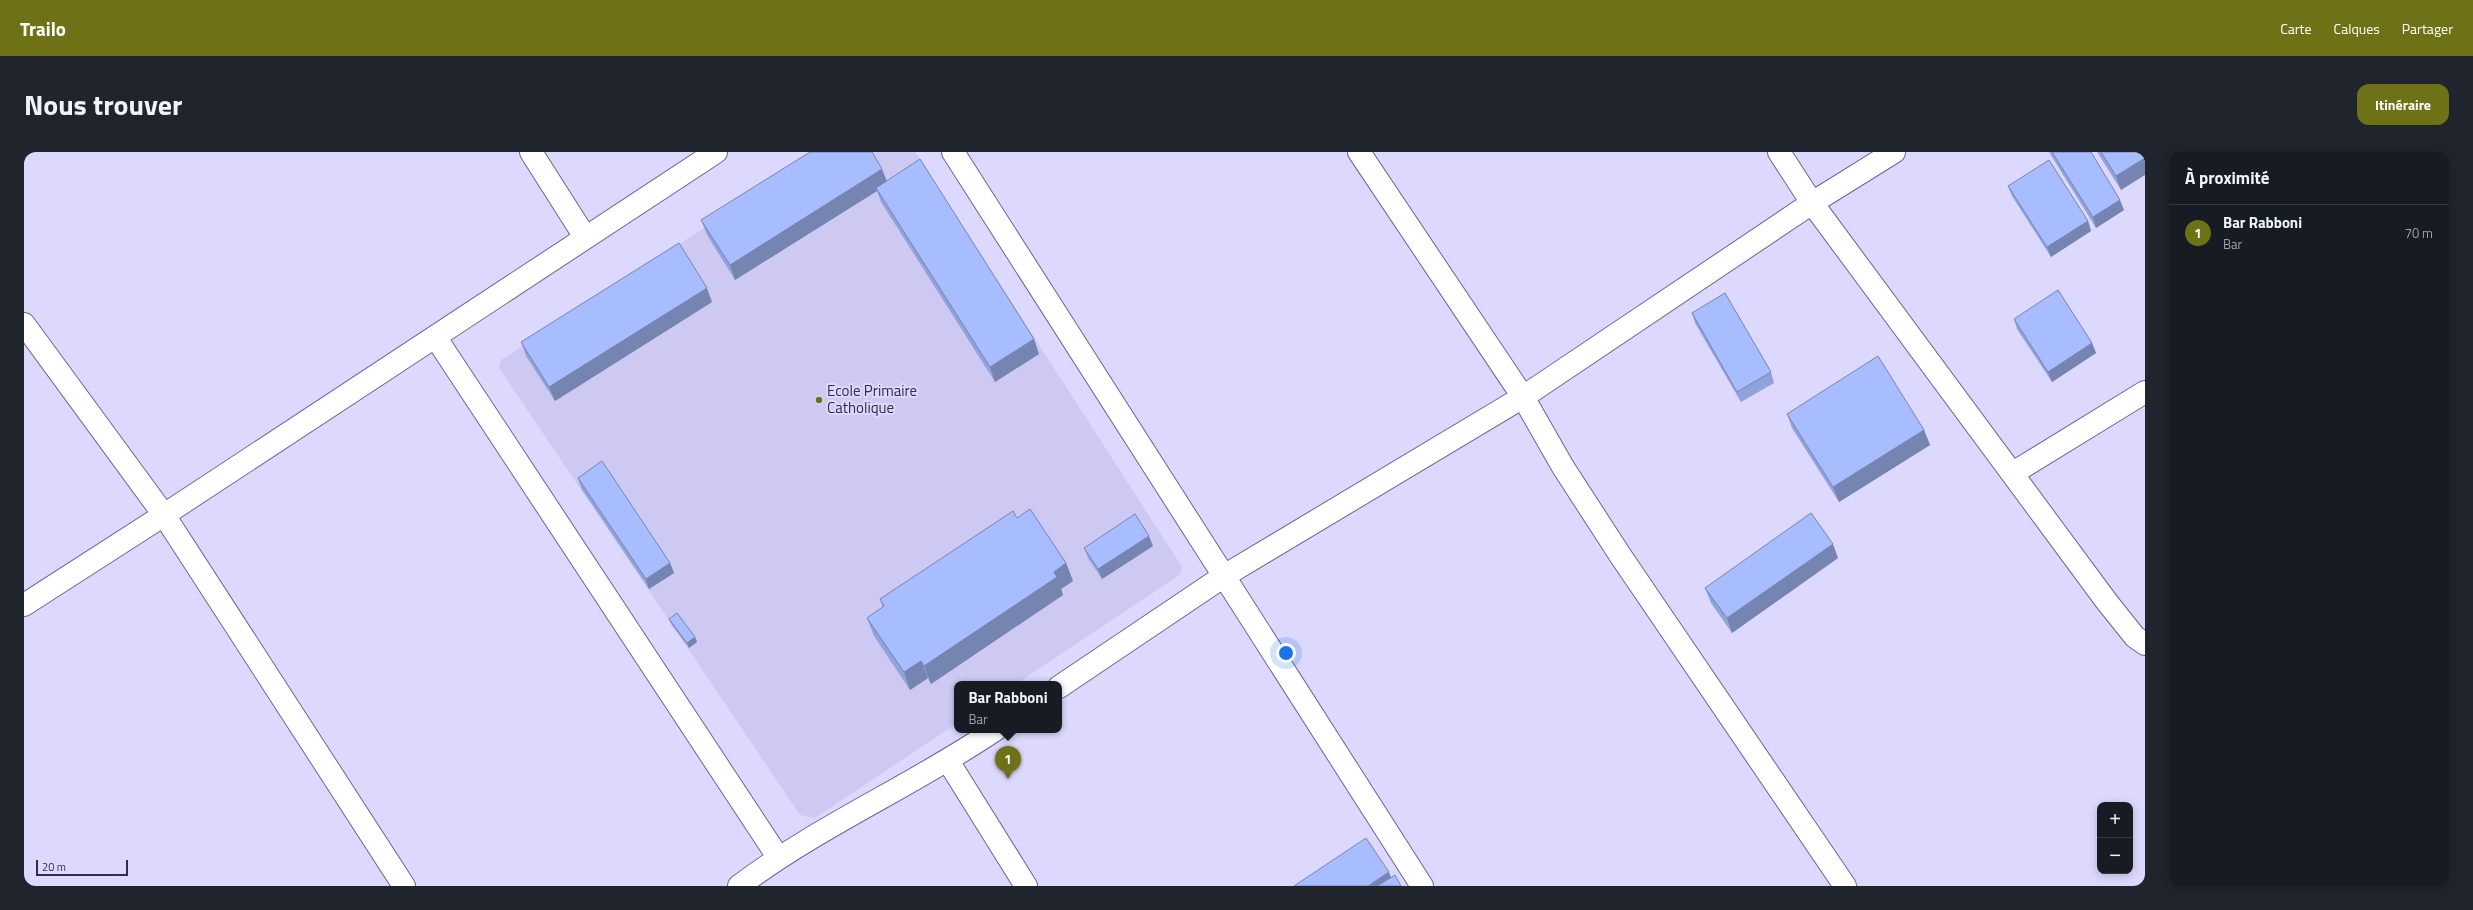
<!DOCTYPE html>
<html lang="fr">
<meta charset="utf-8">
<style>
body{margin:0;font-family:"Titillium Web",sans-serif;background:#20242c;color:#f1f3f6}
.controls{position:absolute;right:12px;bottom:12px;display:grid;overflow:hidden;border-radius:8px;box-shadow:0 2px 10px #0003}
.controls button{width:36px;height:36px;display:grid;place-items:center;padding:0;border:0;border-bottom:1px solid #363941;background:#171b24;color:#f1f3f6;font:20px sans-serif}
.scale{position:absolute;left:12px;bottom:10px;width:92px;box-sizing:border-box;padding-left:4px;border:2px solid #312d45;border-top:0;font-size:11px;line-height:14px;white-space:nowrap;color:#312d45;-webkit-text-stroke:3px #ddd8fe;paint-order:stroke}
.you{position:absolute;left:1262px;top:501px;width:14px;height:14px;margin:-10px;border:3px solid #fff;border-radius:50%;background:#1a73e8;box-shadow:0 0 0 6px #1a73e833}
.badge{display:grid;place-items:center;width:26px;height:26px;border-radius:50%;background:#6f7116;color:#fff;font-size:13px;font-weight:700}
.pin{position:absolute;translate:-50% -33px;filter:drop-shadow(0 1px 2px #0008)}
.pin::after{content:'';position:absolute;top:21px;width:14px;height:12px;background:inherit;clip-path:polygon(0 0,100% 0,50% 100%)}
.popup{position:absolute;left:930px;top:529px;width:108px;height:52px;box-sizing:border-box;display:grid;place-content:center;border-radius:8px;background:#171b24;filter:drop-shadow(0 1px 3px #0005);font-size:13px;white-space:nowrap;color:#9ea1a6}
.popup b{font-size:15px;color:#f1f3f6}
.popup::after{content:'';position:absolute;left:50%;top:100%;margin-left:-8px;border:8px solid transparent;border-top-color:#171b24}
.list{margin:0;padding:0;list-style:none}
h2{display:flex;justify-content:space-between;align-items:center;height:52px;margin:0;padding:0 16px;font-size:17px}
h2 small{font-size:13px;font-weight:400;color:#9ea1a6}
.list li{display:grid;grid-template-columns:26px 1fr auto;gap:12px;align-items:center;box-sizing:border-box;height:56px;padding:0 16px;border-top:1px solid #363941}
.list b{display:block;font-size:15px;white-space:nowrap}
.list p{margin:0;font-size:13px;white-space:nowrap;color:#9ea1a6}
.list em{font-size:13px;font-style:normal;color:#9ea1a6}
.map{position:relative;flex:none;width:2121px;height:734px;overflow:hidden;border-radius:12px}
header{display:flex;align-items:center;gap:24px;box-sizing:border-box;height:56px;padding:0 20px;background:#6f7116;color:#fff}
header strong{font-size:19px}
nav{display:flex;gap:22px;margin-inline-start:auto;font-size:14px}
.intro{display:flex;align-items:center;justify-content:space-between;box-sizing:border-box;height:96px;padding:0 24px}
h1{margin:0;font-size:28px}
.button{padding:10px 18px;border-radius:12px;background:#6f7116;color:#fff;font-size:14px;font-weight:700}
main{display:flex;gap:24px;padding:0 24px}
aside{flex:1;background:#171b24;border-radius:12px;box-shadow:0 2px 10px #0003}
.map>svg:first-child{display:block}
.built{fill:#cec9f2}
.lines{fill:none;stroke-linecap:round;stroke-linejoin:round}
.minor-casing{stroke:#6d639b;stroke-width:24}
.minor{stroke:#fff;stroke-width:22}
.wall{fill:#90a3db}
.shaded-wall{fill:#7684b2}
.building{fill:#a8bdff;stroke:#7684b2}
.poi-dot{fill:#6f7116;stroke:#ddd8fe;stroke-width:1.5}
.labels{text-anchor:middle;stroke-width:4;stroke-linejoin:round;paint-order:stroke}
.poi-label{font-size:15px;fill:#312d45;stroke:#ddd8fe;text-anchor:start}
</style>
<header>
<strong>Trailo</strong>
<nav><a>Carte</a><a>Calques</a><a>Partager</a></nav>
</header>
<div class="intro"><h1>Nous trouver</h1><a class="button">Itinéraire</a></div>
<main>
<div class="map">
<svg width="2121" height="734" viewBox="0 0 2121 734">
<rect width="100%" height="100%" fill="#ddd8fe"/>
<path class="built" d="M797 0H891L1158 415 1157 422 992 532H933V571L791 666 776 663 475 216 477 208Z"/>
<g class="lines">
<defs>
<path id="minor" d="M507 0 561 85
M929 0 1398 734
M1335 0 1499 245 1539 315 1596 403 1821 734
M1755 0 1788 51 2083 450 2111 485 2121 492
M0 172 140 363 380 734
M412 186 754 705
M1989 321 2121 240
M0 453 140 363 692 0
M1035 535 1200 424 1499 245 1788 51 1870 0
M924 609 1002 734
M715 734C795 674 888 634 971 578"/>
</defs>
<use href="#minor" class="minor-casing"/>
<use href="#minor" class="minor"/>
</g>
<path class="wall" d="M2025 0H2067L2100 58 2072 76Z
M2073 0H2121L2097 38Z
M862 29 1010 187 1015 202 971 230 857 50 853 39 711 128 683 83 677 68Z
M1984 34 2064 69 2067 79 2027 105 1988 44Z
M688 150 531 249 502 204 497 190Z
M1668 161 1747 220 1750 231 1717 250 1671 171Z
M1990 167 2068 191 2072 201 2028 230 1993 177Z
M1763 262 1900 278 1906 293 1815 350 1768 276Z
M554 326 646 411 650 421 625 437 557 336Z
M993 366 1042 411 1049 429 1037 437 1039 443 907 532 904 526 886 538 850 484 843 466 859 456 856 447Z
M1129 394 1078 427 1064 406 1060 396Z
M1814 406 1708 481 1687 451 1681 436Z
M645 467 671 485 673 490 665 496 647 472Z"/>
<path class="shaded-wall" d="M2121 6V23L2097 38 2092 24Z
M858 17 864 32 852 36 853 39 711 128 706 113Z
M2096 48 2100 58 2072 76 2069 65Z
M2064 69 2067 79 2027 105 2023 95Z
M683 136 688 150 531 249 525 235Z
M1010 187 1015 202 971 230 966 215Z
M2068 191 2072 201 2028 230 2024 220Z
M1900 278 1906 293 1815 350 1809 335Z
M1125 384 1129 394 1078 427 1074 417Z
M1809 392 1814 406 1708 481 1703 466Z
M646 411 650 421 625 437 622 427Z
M1042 411 1049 429 1037 437 1039 443 907 532 900 514Z
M671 485 673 490 665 496 663 491Z
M897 509 904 526 886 538 880 520Z
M1365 720 1370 734H1344Z"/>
<path class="building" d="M786 0H848L858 17 706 113 677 68Z
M2028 0H2067L2096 48 2069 65Z
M2077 0H2121V6L2092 24Z
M896 7 1010 187 966 215 852 36Z
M2025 8 2064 69 2023 95 1984 34Z
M655 91 683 136 525 235 497 190Z
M2034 138 2068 191 2024 220 1990 167Z
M1701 141 1747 220 1713 240 1668 161Z
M1854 204 1900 278 1809 335 1763 262Z
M578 309 646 411 622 427 554 326Z
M1006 357 1042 411 1030 420 1033 425 900 514 897 509 880 520 843 466 860 454 856 447 989 359 993 366Z
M1787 361 1809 392 1703 466 1681 436Z
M1111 362 1125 384 1074 417 1060 396Z
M653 461 671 485 663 491 645 467Z
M1342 686 1365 720 1344 734H1270Z
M1371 723 1377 734H1353Z"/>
<circle class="poi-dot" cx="795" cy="248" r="4"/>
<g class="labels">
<g class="poi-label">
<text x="803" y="244">Ecole Primaire<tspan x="803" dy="17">Catholique</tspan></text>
</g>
</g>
</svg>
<div class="controls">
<button>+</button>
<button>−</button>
</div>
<div class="scale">20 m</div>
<div class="you"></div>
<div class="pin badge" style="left:984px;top:627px">1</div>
<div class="popup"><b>Bar Rabboni</b>Bar</div>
</div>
<aside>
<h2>À proximité<small></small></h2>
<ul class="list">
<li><span class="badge">1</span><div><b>Bar Rabboni</b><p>Bar</p></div><em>70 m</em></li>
</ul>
</aside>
</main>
